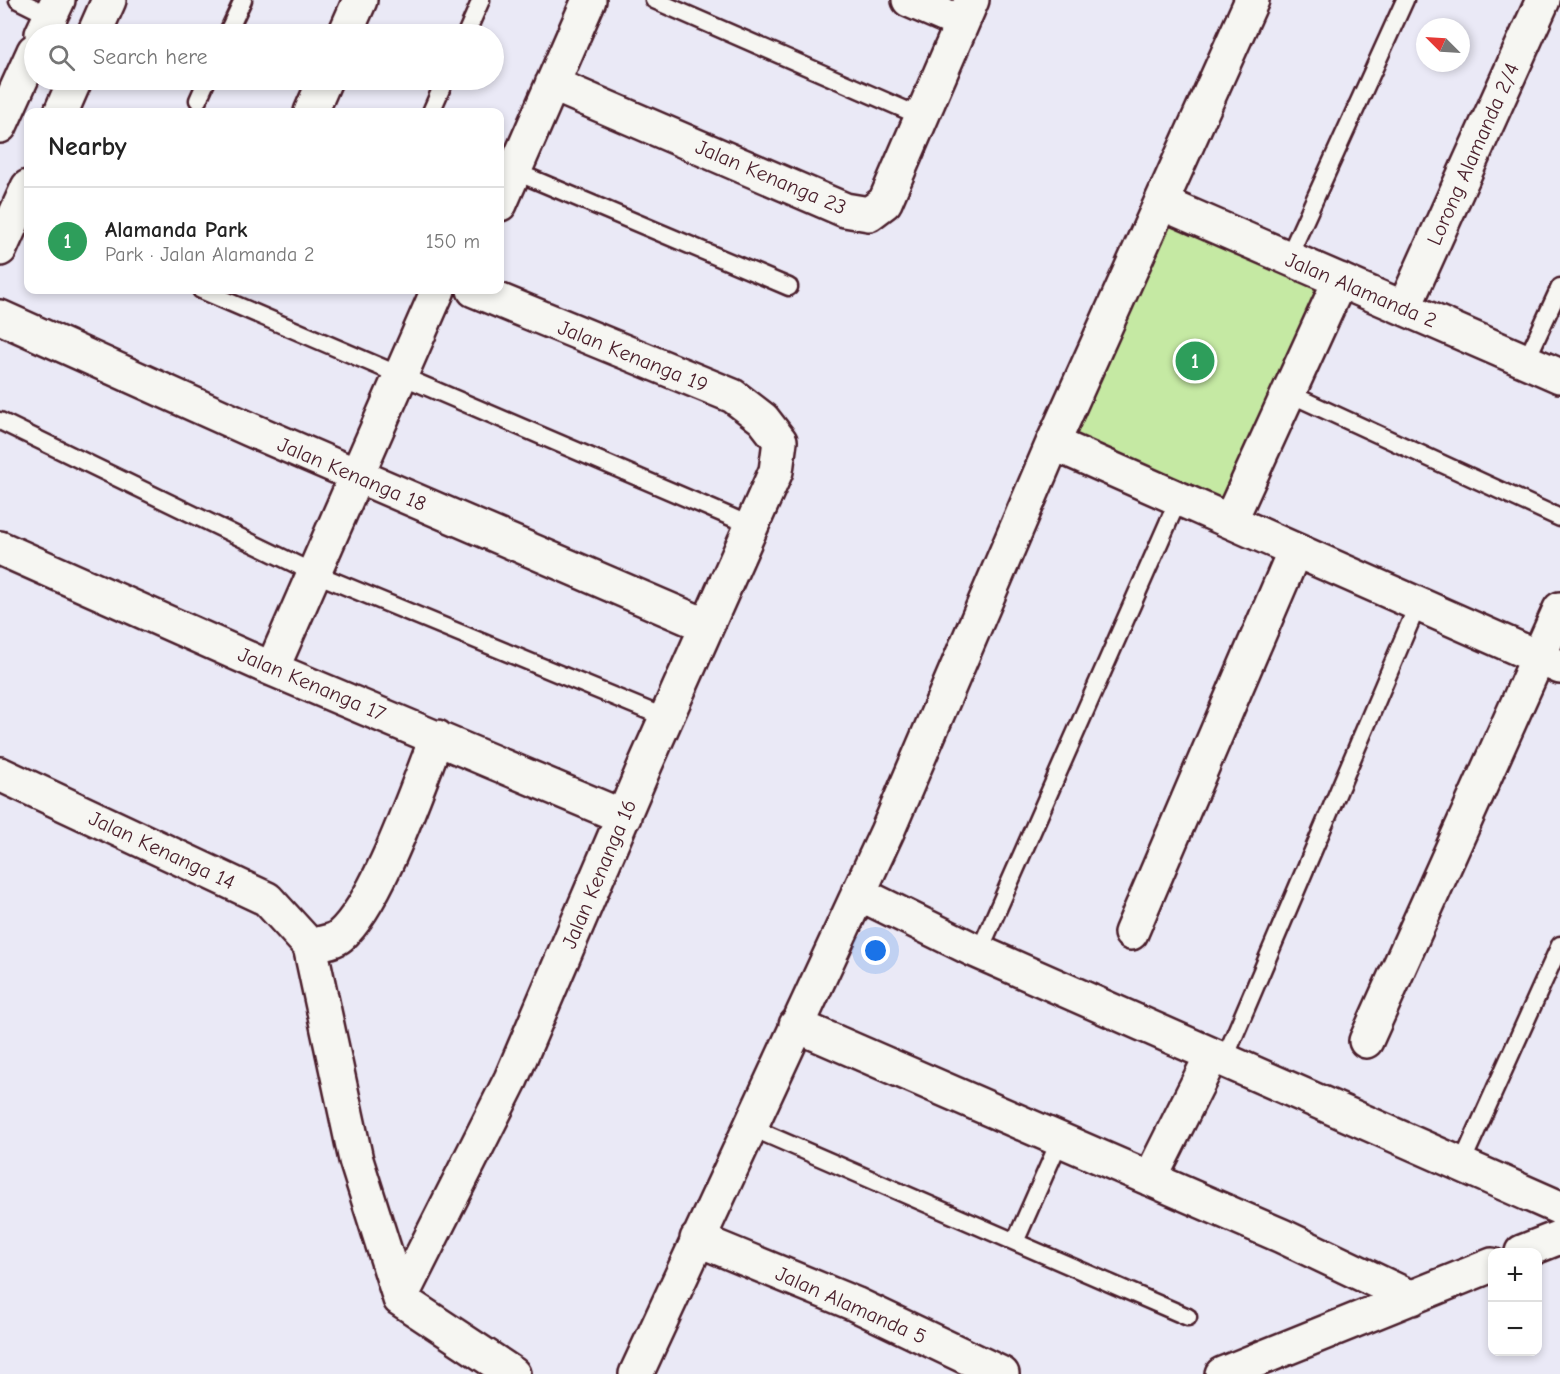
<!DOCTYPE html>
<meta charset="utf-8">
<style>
body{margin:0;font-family:"Comic Neue",sans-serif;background:#f2f2f2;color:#222}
.controls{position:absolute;right:18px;bottom:18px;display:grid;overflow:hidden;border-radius:12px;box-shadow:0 3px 9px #0003}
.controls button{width:54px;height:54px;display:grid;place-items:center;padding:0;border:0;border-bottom:2px solid #e0e0e0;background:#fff;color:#222;font:30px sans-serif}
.compass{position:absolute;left:1416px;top:18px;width:54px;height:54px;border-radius:50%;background:#fff;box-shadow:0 3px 9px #0003;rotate:294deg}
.you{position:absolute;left:876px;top:951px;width:21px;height:21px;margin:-15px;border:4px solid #fff;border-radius:50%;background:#1a73e8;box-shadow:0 0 0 9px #1a73e833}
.badge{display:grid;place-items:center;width:39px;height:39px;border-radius:50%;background:#7c3aed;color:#fff;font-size:20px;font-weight:700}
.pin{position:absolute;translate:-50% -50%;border:3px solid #fff;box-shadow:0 2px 6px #0006}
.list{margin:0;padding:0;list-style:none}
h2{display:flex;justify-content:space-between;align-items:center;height:78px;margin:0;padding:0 24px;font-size:26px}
h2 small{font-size:20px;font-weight:400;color:#767676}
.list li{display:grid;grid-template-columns:39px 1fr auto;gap:18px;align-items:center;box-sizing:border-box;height:108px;padding:0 24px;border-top:2px solid #e0e0e0}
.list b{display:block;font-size:22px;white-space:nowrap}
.list p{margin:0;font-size:20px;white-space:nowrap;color:#767676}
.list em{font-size:20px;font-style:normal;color:#767676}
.icon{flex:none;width:33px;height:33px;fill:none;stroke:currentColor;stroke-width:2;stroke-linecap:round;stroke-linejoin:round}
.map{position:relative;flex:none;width:1560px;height:1374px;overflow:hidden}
.search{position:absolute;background:#fff;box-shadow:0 3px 9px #0003;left:24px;top:24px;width:480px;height:66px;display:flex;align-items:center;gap:15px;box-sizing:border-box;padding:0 21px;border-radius:33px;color:#767676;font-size:22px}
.panel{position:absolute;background:#fff;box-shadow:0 3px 9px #0003;left:24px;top:108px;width:480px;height:186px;border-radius:12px}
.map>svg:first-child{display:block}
.green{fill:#c5e9a3;stroke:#888467;stroke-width:1.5}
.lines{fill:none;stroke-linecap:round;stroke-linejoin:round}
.lane-casing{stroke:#4a1f2b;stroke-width:21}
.street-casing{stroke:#4a1f2b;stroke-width:38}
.lane{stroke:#f6f6f2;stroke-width:16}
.street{stroke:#f6f6f2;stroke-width:33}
.labels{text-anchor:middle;stroke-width:4.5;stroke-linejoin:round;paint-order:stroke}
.street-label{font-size:21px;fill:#4a1f2b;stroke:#f6f6f2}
</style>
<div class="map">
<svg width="1560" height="1374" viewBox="0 0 1560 1374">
<rect width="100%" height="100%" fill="#eae9f6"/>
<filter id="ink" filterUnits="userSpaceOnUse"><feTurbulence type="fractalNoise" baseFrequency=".0167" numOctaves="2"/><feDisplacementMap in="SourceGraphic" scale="12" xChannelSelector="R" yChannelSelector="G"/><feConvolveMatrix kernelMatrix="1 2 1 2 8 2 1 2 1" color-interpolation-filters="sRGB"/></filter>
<g filter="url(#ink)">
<path class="green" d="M1162 203 1335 278 1228 519 1054 443Z"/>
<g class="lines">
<defs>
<path id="lane" d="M18 0 50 16
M654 0 922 117
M227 34 243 0
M466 34 481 0
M198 100 207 80
M431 112 445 80
M514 171 789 287
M1288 258 1405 0
M201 290 752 526
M1526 361 1560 287
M1288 393 1560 518
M0 421 314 573 666 718
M979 952 1179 498
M1224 1060 1418 604
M750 1127 1188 1317
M1461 1165 1560 945
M1015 1242 1060 1140"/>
<path id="street" d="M909 0 962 23
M42 34 58 0
M94 34 109 0
M345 34 360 0
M552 84 845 210 869 214 885 202 972 0
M61 112 75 80
M311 112 325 80
M0 126 34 51
M1162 203 1560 376
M500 204 589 0
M0 249 28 187
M1404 308 1543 0
M0 317 249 429 707 626
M1053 443 1560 667
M1230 521 1340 280
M0 548 272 669 624 817
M272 669 438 290
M0 774 267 899 310 946 356 1160 400 1299 513 1374
M858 893 972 949 1560 1208
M1131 933 1295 550
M310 946C319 943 333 942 340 936 378 903 417 787 437 737
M796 1025 1282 1236 1412 1298
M1366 1041 1560 609
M1150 1179 1212 1055
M697 1239 855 1304 1002 1374
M1522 1252 1560 1237
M400 1299 511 1079 646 763 776 471 780 441 763 419 733 396 474 290
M636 1374 887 832 1053 443 1252 0
M1222 1374 1492 1265"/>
</defs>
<use href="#lane" class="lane-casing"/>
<use href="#street" class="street-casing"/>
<use href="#lane" class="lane"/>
<use href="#street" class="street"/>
</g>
</g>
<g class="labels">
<g class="street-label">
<text transform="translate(1473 154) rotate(-66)" y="7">Lorong Alamanda 2/4</text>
<text transform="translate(771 177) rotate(23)" y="7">Jalan Kenanga 23</text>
<text transform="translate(1361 290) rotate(23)" y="7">Jalan Alamanda 2</text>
<text transform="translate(633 356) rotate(22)" y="7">Jalan Kenanga 19</text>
<text transform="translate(352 474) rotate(23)" y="7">Jalan Kenanga 18</text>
<text transform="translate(312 684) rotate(23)" y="7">Jalan Kenanga 17</text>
<text transform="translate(162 850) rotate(25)" y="7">Jalan Kenanga 14</text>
<text transform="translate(599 874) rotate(-67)" y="7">Jalan Kenanga 16</text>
<text transform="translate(851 1305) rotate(24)" y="7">Jalan Alamanda 5</text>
</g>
</g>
</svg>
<div class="controls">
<button>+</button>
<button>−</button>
</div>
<svg class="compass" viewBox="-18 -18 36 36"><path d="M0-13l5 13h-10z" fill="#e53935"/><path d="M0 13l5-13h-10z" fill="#767676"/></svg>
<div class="you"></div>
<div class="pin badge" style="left:1195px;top:361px;background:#2e9e5b">1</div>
<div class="search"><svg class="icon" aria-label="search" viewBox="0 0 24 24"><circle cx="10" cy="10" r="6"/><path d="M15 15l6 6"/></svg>Search here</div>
<section class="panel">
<h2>Nearby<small></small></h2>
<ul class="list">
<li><span class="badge" style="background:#2e9e5b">1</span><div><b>Alamanda Park</b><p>Park · Jalan Alamanda 2</p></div><em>150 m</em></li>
</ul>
</section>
</div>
